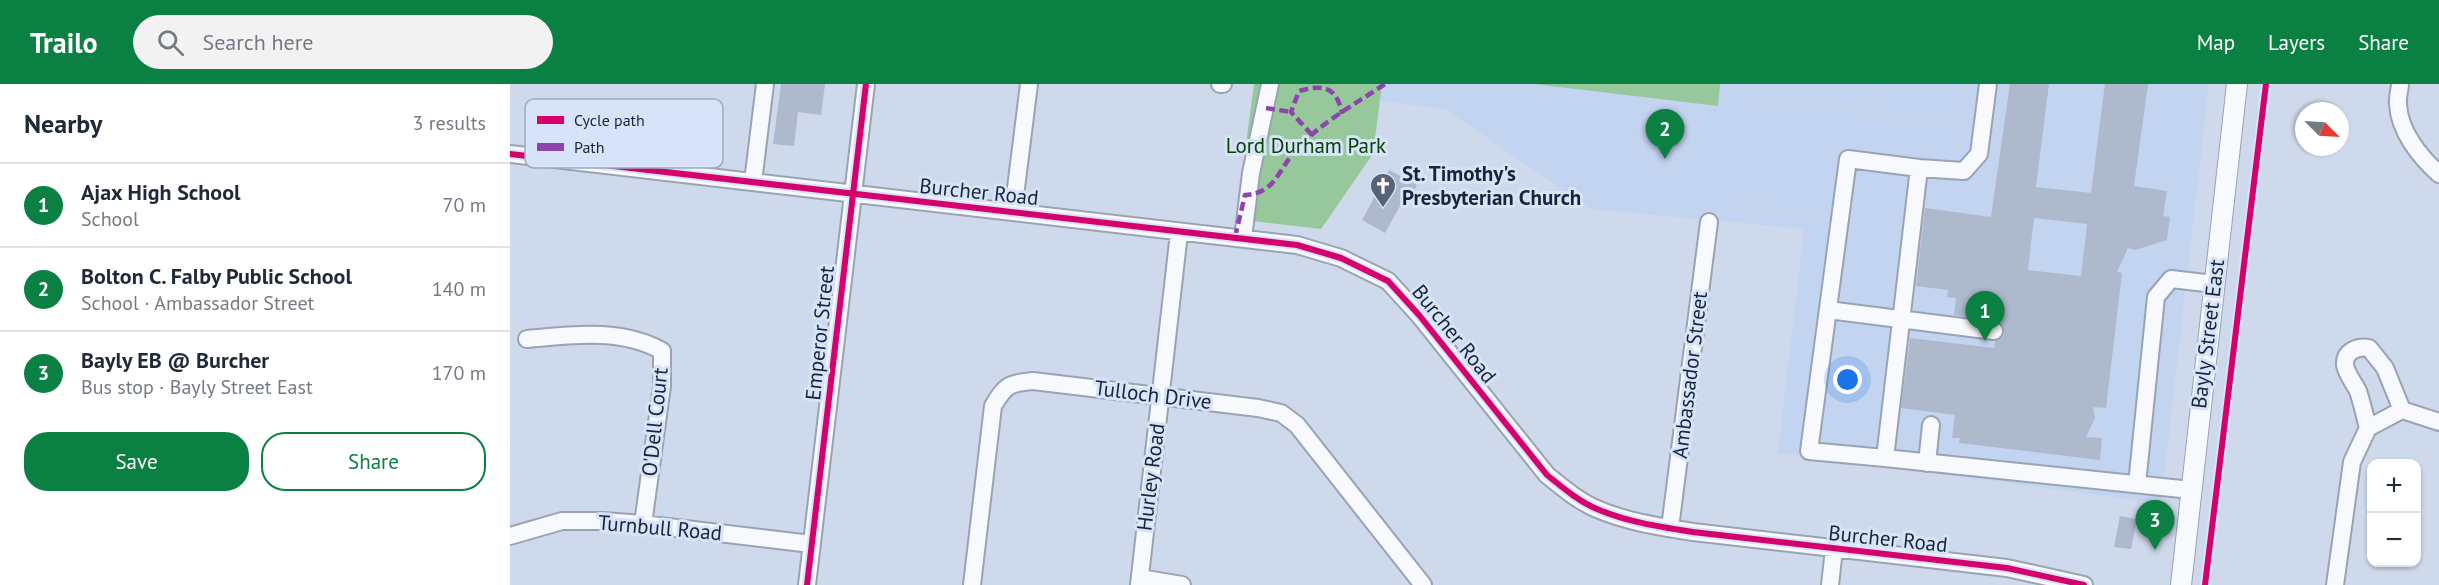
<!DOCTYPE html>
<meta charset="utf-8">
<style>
body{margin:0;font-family:"PT Sans",sans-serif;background:#f2f2f3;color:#1f2937}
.controls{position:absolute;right:18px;bottom:18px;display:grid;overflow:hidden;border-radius:12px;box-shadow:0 2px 4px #0004}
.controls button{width:54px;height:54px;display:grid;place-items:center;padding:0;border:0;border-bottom:2px solid #e0e1e3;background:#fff;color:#1f2937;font:30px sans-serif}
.compass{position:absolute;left:1785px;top:18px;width:54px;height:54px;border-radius:50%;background:#fff;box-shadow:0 2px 4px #0004;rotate:114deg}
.you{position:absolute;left:1338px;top:296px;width:21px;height:21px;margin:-15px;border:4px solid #fff;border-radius:50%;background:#1a73e8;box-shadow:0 0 0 9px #1a73e833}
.badge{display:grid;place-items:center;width:39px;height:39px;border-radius:50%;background:#0b8043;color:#fff;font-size:20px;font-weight:700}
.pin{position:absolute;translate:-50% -50px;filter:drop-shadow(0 2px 3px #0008)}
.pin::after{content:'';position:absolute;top:32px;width:21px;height:18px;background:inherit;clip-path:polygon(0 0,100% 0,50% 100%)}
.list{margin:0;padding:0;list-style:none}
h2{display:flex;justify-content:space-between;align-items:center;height:78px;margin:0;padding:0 24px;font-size:26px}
h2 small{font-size:20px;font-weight:400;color:#747a83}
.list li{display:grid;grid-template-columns:39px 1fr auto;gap:18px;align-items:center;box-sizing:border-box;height:84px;padding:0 24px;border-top:2px solid #e0e1e3}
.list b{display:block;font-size:22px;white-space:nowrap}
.list p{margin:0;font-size:20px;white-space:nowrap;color:#747a83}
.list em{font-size:20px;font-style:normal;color:#747a83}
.actions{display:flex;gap:12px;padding:18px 24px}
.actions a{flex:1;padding:14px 0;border:2px solid #0b8043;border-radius:24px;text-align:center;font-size:21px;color:#0b8043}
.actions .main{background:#0b8043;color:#fff}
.icon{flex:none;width:33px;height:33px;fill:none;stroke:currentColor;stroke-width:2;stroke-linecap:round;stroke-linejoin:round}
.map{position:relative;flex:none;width:1929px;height:501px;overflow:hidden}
header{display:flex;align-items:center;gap:36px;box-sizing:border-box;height:84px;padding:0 30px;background:#0b8043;color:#fff}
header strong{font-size:28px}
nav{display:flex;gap:33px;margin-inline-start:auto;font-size:21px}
.search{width:420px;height:54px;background:#f2f2f3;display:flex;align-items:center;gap:15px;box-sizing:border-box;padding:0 21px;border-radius:33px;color:#747a83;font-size:22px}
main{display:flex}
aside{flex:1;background:#fff}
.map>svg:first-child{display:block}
.built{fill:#c3d4f0}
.green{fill:#96c89c}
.building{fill:#aeb9cb;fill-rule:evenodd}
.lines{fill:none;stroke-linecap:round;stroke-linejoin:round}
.minor-casing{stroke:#98a3b5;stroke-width:20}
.major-casing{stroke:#98a3b5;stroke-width:22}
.path{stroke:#d0d3d9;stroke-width:2;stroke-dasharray:4.5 3;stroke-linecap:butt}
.minor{stroke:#f8f9fc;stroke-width:16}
.major{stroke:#f8f9fc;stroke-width:20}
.quiet{stroke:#8e44ad;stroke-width:4.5;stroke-dasharray:9 4.5;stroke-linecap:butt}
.cycleway-casing{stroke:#d6e3f9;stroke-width:10}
.cycleway{stroke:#d6006c;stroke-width:6}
.labels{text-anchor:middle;stroke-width:6;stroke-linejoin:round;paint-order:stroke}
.park-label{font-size:21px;fill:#094300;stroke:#d6e3f9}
.poi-label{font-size:21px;font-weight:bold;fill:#182438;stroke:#d6e3f9;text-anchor:start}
.street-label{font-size:21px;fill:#182438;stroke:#d6e3f9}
.key{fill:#d6e3f9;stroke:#9daabf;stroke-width:1.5}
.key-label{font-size:16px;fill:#182438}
</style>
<header>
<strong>Trailo</strong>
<div class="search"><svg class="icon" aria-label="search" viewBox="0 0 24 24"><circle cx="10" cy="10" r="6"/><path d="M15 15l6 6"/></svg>Search here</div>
<nav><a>Map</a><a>Layers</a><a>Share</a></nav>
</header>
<main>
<aside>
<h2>Nearby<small>3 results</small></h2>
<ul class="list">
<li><span class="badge">1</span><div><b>Ajax High School</b><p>School</p></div><em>70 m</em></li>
<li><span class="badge">2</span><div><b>Bolton C. Falby Public School</b><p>School · Ambassador Street</p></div><em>140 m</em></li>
<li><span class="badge">3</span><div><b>Bayly EB @ Burcher</b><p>Bus stop · Bayly Street East</p></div><em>170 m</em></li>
</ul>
<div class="actions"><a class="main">Save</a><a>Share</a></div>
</aside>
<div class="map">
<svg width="1929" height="501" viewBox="0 0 1929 501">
<rect width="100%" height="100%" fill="#ced9eb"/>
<path class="built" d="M872 0H1699L1651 419 1268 369 1294 145 1081 125 935 25 870 17Z"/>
<path class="green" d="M744 0H872L863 70 811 145 726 135Z
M1024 0H1210L1208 22Z"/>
<path class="building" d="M271 0H315L311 31 288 28 284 62 263 60Z
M1500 0H1539L1526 103 1581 109 1595 0H1638L1624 102 1657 107 1653 132 1660 133 1657 156 1625 166 1618 164 1607 188 1612 189 1596 324 1583 323 1585 334 1576 353 1592 354 1590 376 1449 359 1450 354H1442L1445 331 1391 324 1400 254 1484 264 1485 257 1492 254 1494 249 1493 242 1486 237 1444 231 1446 214 1437 213 1438 206 1406 202 1415 124 1481 133ZM1524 134 1577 140 1571 192 1518 186Z
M879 86 907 101 901 113 896 111 875 149 852 136Z
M1610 432 1627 435 1621 465 1604 463Z"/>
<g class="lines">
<defs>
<path id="minor" d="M710 0H713
M1478 0 1469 70 1454 87 1409 84 1375 374 1681 406
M1890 0C1890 6 1887 13 1888 20 1889 47 1910 73 1929 90
M0 70 787 161 831 174 878 197 909 231 1037 391C1052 403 1068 417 1087 425 1117 438 1151 443 1183 448L1497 484 1574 501
M243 98 255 0
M503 128 519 0
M733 154 741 89 760 0
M1318 226 1484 247
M17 255C62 251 111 244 152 267V302L133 440
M1858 344C1855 332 1852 319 1848 307 1844 299 1836 289 1835 281 1834 267 1848 262 1859 264L1875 284 1892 326
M1375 374 1299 367 1338 75 1409 84
M1417 379 1421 341
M1627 400 1646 213 1661 195 1704 200
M1160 444 1199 138
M0 452 52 437H93L133 440 301 460
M630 494 672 501
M297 501 356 0
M462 501 483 322C495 302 498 299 523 297L748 324 771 329 787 341 913 501
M629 501 669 149
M1320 501 1324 465
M1825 501 1842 378 1858 344 1892 326 1929 338"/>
<path id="major" d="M1671 501 1727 0"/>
</defs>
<use href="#minor" class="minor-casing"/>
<use href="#major" class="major-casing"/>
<path class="path" d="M1239 14 1451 40 1447 72
M1360 29 1363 0
M1451 40 1456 0
M1211 129C1230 115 1290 130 1314 133"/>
<use href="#minor" class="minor"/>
<use href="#major" class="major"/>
<path class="quiet" d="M756 24 781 28
M802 51 781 28 789 7C814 0 827 3 832 30
M725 153 735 111C764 109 766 91 782 71 806 41 844 21 875 0"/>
<defs>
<path id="cycleway" d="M0 70 787 161 831 174 878 197 909 231 1037 391C1052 403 1068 417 1087 425 1117 438 1151 443 1183 448L1497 484 1574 501
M297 501 356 0
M1695 501 1756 0"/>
</defs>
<use href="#cycleway" class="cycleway-casing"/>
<use href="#cycleway" class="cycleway"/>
</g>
<defs>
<symbol id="church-pin" viewBox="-11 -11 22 30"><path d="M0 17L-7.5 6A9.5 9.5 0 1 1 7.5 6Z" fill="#586377" stroke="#d6e3f9"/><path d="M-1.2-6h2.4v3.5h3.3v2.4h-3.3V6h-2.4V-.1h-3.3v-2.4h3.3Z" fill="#fff"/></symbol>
</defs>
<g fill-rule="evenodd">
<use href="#church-pin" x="858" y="87" width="30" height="40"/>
</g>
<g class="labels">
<g class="park-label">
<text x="796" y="69">Lord Durham Park</text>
</g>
<g class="poi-label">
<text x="892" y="97">St. Timothy's<tspan x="892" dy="24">Presbyterian Church</tspan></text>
</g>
<g class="street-label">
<text transform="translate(469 108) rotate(6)" y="7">Burcher Road</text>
<text transform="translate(310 249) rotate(-84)" y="7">Emperor Street</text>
<text transform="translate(944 250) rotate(51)" y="7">Burcher Road</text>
<text transform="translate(1698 250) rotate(-83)" y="7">Bayly Street East</text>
<text transform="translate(1180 291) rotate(-83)" y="7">Ambassador Street</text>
<text transform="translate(643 311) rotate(7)" y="7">Tulloch Drive</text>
<text transform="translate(145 338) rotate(-84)" y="7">O'Dell Court</text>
<text transform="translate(641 393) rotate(-83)" y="7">Hurley Road</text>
<text transform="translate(150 444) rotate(5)" y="7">Turnbull Road</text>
<text transform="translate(1378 455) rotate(6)" y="7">Burcher Road</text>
</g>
</g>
<rect x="15" y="15" width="198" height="69" rx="9" class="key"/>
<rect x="27" y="32" width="27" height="8" fill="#d6006c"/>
<rect x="27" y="59" width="27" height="8" fill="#8e44ad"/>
<g class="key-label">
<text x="64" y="42">Cycle path</text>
<text x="64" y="69">Path</text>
</g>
</svg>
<div class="controls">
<button>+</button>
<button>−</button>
</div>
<svg class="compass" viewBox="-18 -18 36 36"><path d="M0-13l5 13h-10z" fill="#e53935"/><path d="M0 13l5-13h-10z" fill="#747a83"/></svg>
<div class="you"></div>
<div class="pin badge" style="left:1475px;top:257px">1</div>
<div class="pin badge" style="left:1155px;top:75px">2</div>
<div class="pin badge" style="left:1645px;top:466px">3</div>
</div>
</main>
